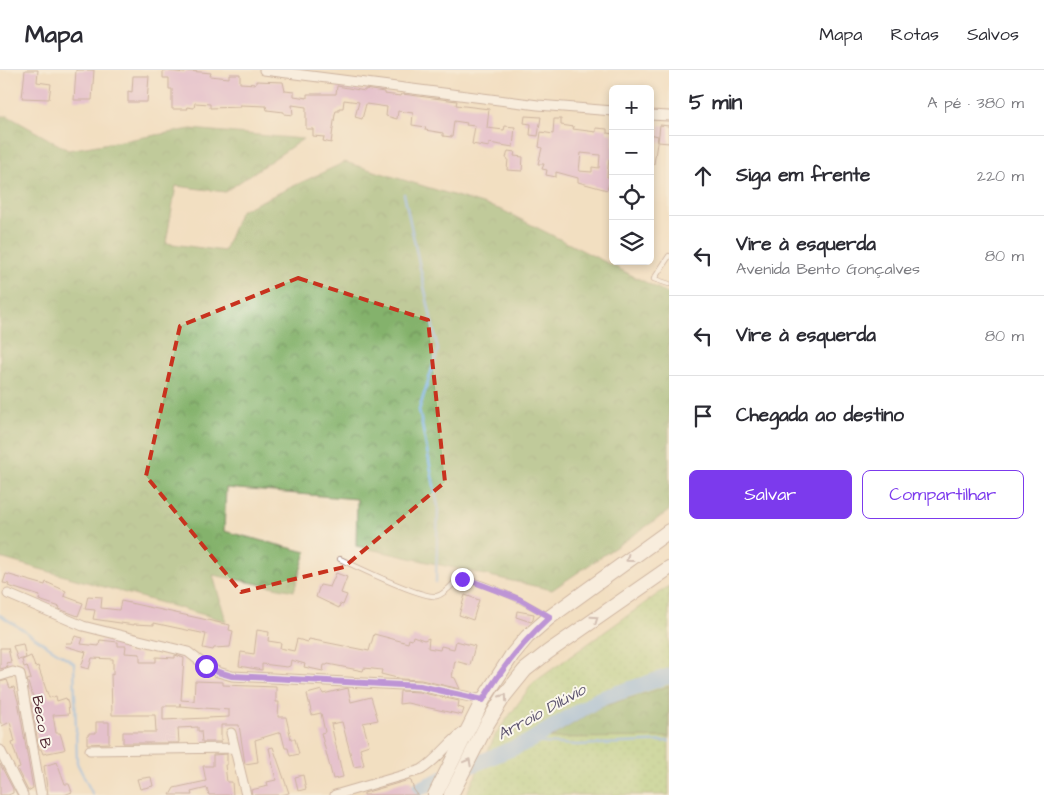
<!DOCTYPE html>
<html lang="pt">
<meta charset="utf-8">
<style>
body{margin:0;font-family:"Architects Daughter",sans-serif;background:#f2f2f3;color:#2b2b33}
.controls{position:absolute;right:15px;top:15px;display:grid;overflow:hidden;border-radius:8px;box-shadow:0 2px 8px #0003}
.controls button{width:45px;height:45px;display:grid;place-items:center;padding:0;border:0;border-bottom:1px solid #e1e1e2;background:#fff;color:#2b2b33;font:25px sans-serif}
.stop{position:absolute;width:15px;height:15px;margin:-11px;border:4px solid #7c3aed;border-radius:50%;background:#fff}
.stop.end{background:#7c3aed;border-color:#fff;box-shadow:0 1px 5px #0008}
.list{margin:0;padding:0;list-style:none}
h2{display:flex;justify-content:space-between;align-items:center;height:65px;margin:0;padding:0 20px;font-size:21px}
h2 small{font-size:16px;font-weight:400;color:#7c7c81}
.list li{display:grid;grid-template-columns:32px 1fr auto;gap:15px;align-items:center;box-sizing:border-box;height:80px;padding:0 20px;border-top:1px solid #e1e1e2}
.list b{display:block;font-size:19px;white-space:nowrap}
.list p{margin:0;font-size:16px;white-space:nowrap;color:#7c7c81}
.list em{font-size:16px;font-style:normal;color:#7c7c81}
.actions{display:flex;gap:10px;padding:15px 20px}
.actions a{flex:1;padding:11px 0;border:1px solid #7c3aed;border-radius:8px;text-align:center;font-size:18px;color:#7c3aed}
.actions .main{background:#7c3aed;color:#fff}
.icon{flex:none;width:28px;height:28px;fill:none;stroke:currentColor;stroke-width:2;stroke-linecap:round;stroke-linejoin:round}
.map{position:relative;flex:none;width:669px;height:725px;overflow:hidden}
header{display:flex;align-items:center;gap:30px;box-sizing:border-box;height:70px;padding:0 25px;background:#fff;border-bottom:1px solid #e1e1e2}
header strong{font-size:24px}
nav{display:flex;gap:28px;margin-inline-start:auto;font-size:18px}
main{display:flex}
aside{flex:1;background:#fff}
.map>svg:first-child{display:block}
.grass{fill:url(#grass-dots);stroke:#787854}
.forest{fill:url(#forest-crowns);stroke:#67684c}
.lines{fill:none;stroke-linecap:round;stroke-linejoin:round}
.stream{stroke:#7db3ec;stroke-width:2.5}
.river{stroke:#7db3ec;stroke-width:15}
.building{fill:#d69eda;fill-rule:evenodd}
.service-casing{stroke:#9e7f76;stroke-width:6}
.minor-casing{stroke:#9e7f76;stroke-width:11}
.primary-casing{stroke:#9e7f76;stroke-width:16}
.service{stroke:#fff;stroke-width:4.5}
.minor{stroke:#fff;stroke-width:9}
.primary{stroke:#fff;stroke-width:14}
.oneway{stroke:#ae9aa0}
.route{stroke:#7c3aed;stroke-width:6}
.marked{fill:none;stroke:#c8321e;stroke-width:4;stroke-dasharray:10 6;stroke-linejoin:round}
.labels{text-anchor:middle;stroke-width:4;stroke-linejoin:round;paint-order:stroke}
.street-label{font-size:15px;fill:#4a1f2b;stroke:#fbf7ec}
.water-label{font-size:16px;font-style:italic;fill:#5c536f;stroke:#fbf7ec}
</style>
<header>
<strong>Mapa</strong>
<nav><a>Mapa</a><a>Rotas</a><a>Salvos</a></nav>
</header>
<main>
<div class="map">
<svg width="669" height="725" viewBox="0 0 669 725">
<defs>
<pattern id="grass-dots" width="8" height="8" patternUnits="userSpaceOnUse" patternTransform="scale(1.25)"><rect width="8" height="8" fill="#a6d07c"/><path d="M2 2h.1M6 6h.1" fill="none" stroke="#90b26b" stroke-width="1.8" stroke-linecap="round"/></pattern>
<pattern id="forest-crowns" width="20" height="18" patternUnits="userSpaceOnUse" patternTransform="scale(1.25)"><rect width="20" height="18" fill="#84b26c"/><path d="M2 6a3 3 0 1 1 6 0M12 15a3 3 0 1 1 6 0" fill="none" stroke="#6e9059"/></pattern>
</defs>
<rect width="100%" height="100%" fill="#fbf7ec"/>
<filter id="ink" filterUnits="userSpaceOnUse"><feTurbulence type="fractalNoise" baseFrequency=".02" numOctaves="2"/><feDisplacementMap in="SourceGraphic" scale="10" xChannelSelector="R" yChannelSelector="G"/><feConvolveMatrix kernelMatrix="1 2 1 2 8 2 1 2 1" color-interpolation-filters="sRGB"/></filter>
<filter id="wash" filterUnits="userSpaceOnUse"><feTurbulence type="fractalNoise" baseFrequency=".0096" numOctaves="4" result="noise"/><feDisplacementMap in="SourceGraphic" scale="20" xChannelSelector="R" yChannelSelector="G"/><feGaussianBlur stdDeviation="1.12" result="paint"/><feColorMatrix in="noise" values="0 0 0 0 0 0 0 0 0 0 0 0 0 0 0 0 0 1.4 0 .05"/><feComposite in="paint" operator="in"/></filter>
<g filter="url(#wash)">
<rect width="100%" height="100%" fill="#f2dfc1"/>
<path class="grass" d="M669 516V725H466L496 664 533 613Z"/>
<path class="forest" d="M0 46H8L68 80 191 59 303 69 225 122 176 116 166 173 224 181 240 141 345 92 502 140 669 224V441L552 520 356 476 357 429 226 418 224 461 306 482 294 521 213 505 226 551 0 488Z
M669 616V667L550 668 600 637Z"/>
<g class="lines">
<path class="stream" d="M404 124 438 280 419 340 438 436 436 512
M0 545 74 593 77 693 93 725
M528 672 577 675 669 671"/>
<path class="river" d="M405 725 456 702 528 672 599 629 669 606"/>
</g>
<g id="blocks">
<path class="building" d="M25 0H38L37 12 51 14 49 29 22 28Z
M76 0H94L92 30H74Z
M163 0 185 3V1L201 2 211 3 210 6 229 8V4H240V13L256 14V11L283 12 285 21 294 22V26L307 28V24H336L337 16 365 21V19L384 22V24L401 26 402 24 457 31 456 35 489 39 487 58 504 60 505 56 515 57 513 77 489 73V77L472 74 475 56 466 55 467 53 454 51 452 67 443 66V63L425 60 426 57 412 55 413 43 398 41 397 49 386 46 387 37 366 34 362 49 355 47 359 32 344 30 343 38H339V41H336L335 44 331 73 323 71 324 67 313 66V59H306V37L292 35 293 45 284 44V42L267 40 266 36 240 35 241 37 210 38V34L195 33 194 38 187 37 188 39H172V19H169V8H163Z
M133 6H149L147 32H128V21L132 22Z
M525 46 541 47 538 66 530 65 531 54 524 53Z
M554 49H561V55L574 57 573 59 596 62V58L607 59V63L613 64V89H609L607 107H611L607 120 578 112V108L556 102V107L546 105 547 100 542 99 544 94H538L542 78 539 77 541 62 553 64ZM581 83 600 85 599 98 592 97V102L579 101Z
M660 55 669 56V73L658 72Z
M650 64 658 66 654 94H650Z
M508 81 515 82 514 86 523 87 522 101 507 100 508 89 506 88Z
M336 503 347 507 341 523 347 525 343 535 340 534 339 538 316 527 320 515 330 517Z
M6 504 45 515 46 512 66 521 64 526 83 533 78 546 59 539 60 537 39 530 40 526 8 516 9 514 3 513Z
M465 525 479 530 473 550 459 545Z
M88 526 102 527 101 538 119 540 121 531 230 555 229 560 233 561 230 577 214 578 213 580 203 578 206 564 177 558 154 553V555L134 554V555L93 549 95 540 85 539Z
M517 541 534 544 533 550 531 552 516 547Z
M257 560 269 562 268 571 281 573 280 578 294 581 297 569 308 572 309 569 369 581 374 564 408 573 409 569 412 570 413 566 424 570 429 568 428 578 440 580 441 576 454 579 456 571 475 576 470 595 455 591 452 607 455 608 460 619 421 610 401 609 381 604 382 600 364 598 363 601 328 594 327 595H324L323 601 304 597 305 594 291 590 290 596 287 597 262 594V600L239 596 241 582 254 584Z
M75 566 83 568 81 574 99 576 100 570 118 572V576H126L125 583 140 584V592H156V587L175 588V585L184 588 181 630 194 631 195 611 223 612V615L276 617V632H279L278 647H286L291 669H295L299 684 290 686 288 678H285L281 662 255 670 258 692 245 694 239 655H221V672H202L201 661H198V657L178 658 179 673H123V662H156L155 645H112L111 604 113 605V589L92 588 89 599 81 597 86 582 65 576 66 573H72ZM180 633V636L229 640V647L163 650V636H180Z
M23 574 26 588 18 590 13 576Z
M0 578H8L11 592 6 593 8 597 0 599Z
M31 586 35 597 38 596 49 628 56 626 57 631 66 628 68 634 69 644 53 645 56 663H60L65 679 63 680 43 684 41 679H39L31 633 35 632 27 610 31 609 27 596 24 597 22 590Z
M7 610 10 618 14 617 18 631 33 718 28 721 17 699 20 698 12 673 15 672 10 652 2 656 0 651V612Z
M348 618 351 632 371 627 378 650 363 653 369 675 360 678 364 695 354 697 342 652 331 654 343 707 333 709 321 663 325 662 321 643 312 645 307 624 322 620 323 624Z
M400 621 419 622 459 631 458 637 464 639 462 645 407 633 399 634Z
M96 652H109V673L87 674V665H89V663H96Z
M273 677 289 723 281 725H252L251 720 268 716 267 712 276 710 269 678Z
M227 684V695H225L227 712H232L233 725H209L207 718 191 722 192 725H170L174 718 206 711 203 696H213V685Z
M57 692 65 714H69L72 722 64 725H48L44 696Z
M0 694 13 719V723L8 725H0Z
M303 705 306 719 298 721 295 707Z
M151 707 153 716 140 719 137 709Z
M409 710 411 711 414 720 418 725H364V723Z"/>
</g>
</g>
<g filter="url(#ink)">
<use href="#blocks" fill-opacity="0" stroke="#9e7f76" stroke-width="1"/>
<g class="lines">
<defs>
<path id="service" d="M669 186 654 209 669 214
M340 489C357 497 422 529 437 526 445 524 452 515 458 509 476 506 531 536 549 546"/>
<path id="minor" d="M264 0 538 35 613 41
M650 45 669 46
M8 524 83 556 188 582 206 596 218 602 232 606 420 616 483 630
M0 606 13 602 20 604 41 725
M231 663 246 725
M0 680 23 725
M90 680 234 678
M335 725 421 700C439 689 448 672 466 660"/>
<path id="primary" d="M435 725 483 630 512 585 527 567 550 547 669 461
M451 725 487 654 504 626 525 600 548 582 669 498"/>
</defs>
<use href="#service" class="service-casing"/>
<use href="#minor" class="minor-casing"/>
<use href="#primary" class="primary-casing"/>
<use href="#service" class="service"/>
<use href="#minor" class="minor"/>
<use href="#primary" class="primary"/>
</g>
<defs><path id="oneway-chevron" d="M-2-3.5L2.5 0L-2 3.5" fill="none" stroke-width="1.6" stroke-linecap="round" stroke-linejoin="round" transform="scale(1.25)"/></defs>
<g class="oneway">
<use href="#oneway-chevron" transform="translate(629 489) rotate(144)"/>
<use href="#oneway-chevron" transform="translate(595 549) rotate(-35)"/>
<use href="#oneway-chevron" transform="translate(504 627) rotate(-55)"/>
<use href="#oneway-chevron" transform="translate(468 692) rotate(-62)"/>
</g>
</g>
<g class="lines" filter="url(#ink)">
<path class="route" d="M206 596 218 602 232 606 420 616 483 630C501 599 523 572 550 547L519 529 469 510 462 509"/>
</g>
<path d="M0 0H669V725H0ZM298 208 428 250 445 412 344 497 241 522 146 406 180 256Z" fill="#f2dfc1" fill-opacity=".55" fill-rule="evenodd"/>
<path class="marked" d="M298 208 428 250 445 412 344 497 241 522 146 406 180 256Z"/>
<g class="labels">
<g class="street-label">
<text transform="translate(42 652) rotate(80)" y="5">Beco B</text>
</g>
<g class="water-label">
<text transform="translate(541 641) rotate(-29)" y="6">Arroio Dilúvio</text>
</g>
</g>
</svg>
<div class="controls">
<button>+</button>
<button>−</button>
<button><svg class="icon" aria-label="locate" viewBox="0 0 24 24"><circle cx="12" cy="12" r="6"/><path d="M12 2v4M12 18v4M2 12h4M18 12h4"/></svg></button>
<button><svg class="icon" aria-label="layers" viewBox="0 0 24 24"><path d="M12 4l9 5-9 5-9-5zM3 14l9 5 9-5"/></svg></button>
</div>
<div class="stop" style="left:206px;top:596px"></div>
<div class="stop end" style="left:462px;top:509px"></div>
</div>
<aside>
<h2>5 min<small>A pé · 380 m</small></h2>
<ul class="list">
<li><svg class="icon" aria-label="ahead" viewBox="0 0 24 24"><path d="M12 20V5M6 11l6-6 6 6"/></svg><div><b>Siga em frente</b></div><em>220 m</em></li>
<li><svg class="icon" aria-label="left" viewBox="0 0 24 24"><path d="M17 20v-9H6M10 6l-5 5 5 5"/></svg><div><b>Vire à esquerda</b><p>Avenida Bento Gonçalves</p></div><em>80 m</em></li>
<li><svg class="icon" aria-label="left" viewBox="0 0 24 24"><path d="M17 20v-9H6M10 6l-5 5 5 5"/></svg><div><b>Vire à esquerda</b></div><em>80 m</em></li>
<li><svg class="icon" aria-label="arrive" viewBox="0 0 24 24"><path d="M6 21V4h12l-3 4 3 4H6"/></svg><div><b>Chegada ao destino</b></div></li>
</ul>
<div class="actions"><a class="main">Salvar</a><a>Compartilhar</a></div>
</aside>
</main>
